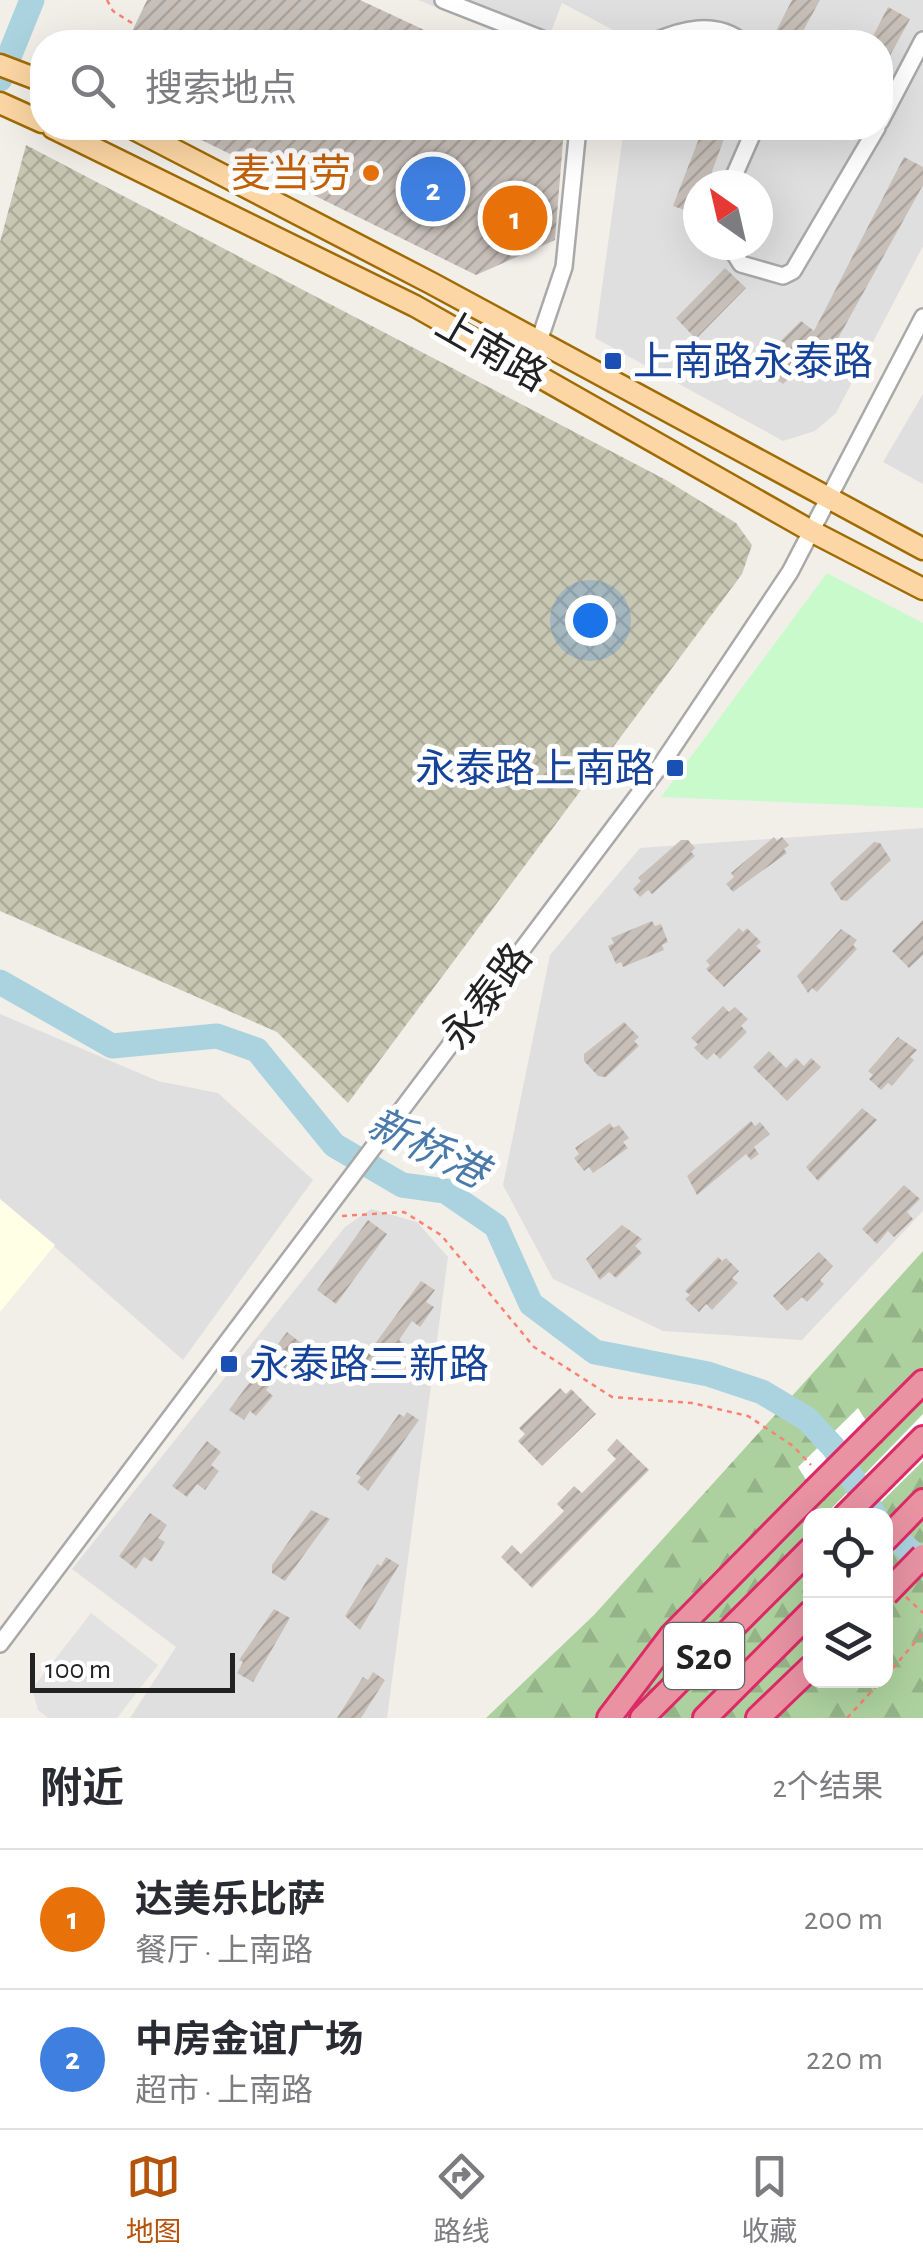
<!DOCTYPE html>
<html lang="zh">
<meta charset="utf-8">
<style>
body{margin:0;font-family:"Alegreya Sans","Noto Sans SC",sans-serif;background:#f2f2f3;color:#2b2b33}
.controls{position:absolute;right:30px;bottom:30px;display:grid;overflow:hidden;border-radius:20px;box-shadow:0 10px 40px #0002}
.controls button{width:90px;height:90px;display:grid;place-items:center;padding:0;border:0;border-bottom:2px solid #e1e1e2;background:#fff;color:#2b2b33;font:50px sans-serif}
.compass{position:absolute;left:683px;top:170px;width:90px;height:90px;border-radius:50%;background:#fff;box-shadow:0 10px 40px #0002;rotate:326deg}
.scale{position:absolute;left:30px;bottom:25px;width:205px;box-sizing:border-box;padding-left:10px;border:5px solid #222;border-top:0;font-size:28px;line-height:35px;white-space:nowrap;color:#222;-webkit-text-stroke:8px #fff;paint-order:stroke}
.you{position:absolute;left:590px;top:620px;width:35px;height:35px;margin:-25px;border:8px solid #fff;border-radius:50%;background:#1a73e8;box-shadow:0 0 0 15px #1a73e833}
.badge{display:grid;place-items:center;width:65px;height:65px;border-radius:50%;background:#b45309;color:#fff;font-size:32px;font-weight:700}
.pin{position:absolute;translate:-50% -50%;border:5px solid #fff;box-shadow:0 2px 10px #0006}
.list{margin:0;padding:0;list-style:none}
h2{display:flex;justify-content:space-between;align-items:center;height:130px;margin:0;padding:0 40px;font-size:42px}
h2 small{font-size:32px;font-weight:400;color:#7c7c81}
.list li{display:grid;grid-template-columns:65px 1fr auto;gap:30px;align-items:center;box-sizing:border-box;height:140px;padding:0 40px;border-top:2px solid #e1e1e2}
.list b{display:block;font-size:38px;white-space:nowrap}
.list p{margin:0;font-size:32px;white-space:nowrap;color:#7c7c81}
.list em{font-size:32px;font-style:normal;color:#7c7c81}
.icon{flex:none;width:55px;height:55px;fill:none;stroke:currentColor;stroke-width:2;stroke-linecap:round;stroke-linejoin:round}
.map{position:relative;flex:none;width:923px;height:1718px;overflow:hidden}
.search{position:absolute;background:#fff;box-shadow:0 10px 40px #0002;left:30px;right:30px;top:30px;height:110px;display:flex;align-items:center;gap:25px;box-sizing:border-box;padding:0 35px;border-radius:40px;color:#7c7c81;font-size:38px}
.sheet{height:410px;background:#fff}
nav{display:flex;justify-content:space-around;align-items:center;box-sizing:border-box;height:140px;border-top:2px solid #e1e1e2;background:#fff;font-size:28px;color:#7c7c81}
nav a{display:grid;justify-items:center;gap:5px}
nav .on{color:#b45309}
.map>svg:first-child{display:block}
.residential{fill:#e0dfdf;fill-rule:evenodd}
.education{fill:#ffffe5}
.construction{fill:url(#construction-cross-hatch)}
.forest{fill:url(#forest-firs);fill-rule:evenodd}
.park{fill:#c8facc}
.parking{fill:#e2e2e2}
.pier{fill:#fff}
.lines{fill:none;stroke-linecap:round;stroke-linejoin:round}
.river{stroke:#aad3df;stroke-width:25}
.building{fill:url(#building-hatch)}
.minor-casing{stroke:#a9a9a9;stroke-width:20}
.major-casing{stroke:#a06b00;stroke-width:25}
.highway-casing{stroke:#dc2a67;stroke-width:28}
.path{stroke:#fa8072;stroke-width:2.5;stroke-dasharray:5 5;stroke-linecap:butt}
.minor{stroke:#fff;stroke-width:15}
.major{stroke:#fcd6a4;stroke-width:20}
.highway{stroke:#e892a2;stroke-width:22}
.highway-bridge-casing{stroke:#dc2a67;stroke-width:28;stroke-linecap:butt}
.highway-bridge{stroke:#e892a2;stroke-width:22}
.food-dot{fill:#e8710a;stroke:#fff;stroke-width:4}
.transit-dot{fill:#1a4fb4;stroke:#fff;stroke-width:4}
.labels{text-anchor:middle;stroke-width:10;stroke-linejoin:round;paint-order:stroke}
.shield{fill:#fff;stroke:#646464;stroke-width:2.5}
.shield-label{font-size:38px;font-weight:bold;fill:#222}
.food-label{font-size:40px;fill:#c56008;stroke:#fff;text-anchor:end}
.street-label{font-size:40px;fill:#222;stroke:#fff}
.transit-label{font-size:40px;fill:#164399;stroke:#fff;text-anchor:start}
.water-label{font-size:42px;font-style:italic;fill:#4a7aab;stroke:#fff}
</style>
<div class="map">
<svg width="923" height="1718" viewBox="0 0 923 1718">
<defs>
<pattern id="construction-cross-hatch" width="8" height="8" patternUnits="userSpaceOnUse" patternTransform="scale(2.5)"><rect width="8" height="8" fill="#c7c7b4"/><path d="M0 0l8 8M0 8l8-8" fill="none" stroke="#abab9a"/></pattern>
<pattern id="forest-firs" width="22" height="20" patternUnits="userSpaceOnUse" patternTransform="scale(2.5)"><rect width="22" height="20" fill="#add19e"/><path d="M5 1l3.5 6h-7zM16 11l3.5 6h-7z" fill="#95b388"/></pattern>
<pattern id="building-hatch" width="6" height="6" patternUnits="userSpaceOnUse" patternTransform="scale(2.5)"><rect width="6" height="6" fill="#c7bfb8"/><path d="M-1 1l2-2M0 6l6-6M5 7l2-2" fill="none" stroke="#aba49e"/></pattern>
</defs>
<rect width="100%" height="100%" fill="#f2efe9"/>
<path class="residential" d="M418 0H923V246L836 413 815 431 783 441 595 338 624 128H880V42H636L562 3 547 42H524ZM698 185H758V245H698Z
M923 394V484L883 462Z
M923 828V1211L802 1340 663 1331 553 1279 503 1185 550 955 640 848Z
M0 1014 158 1081 218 1093 313 1180 183 1360 0 1199Z
M371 1209 417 1222 448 1257 387 1718H130L176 1647 72 1569 345 1227Z"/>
<path class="education" d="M0 1199 55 1245 0 1312Z"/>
<path class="construction" d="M26 145 666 480 736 523 752 545 742 574 348 1103 277 1032 0 911V242Z"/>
<path class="forest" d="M923 1251V1718H486L594 1615ZM810 1516H886V1680H810Z"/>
<path class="park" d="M827 573 923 623V808L661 797Z"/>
<path class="parking" d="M91 1613 158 1665 117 1718H48L38 1710 32 1689Z"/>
<path class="pier" d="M858 1408 880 1443 820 1502 798 1467Z
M923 1414V1461L868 1515H825Z"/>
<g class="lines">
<path class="river" d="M0 79 32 0
M0 982 112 1046 217 1036 257 1050 334 1145 402 1185 445 1191 496 1226 531 1304 595 1352 708 1374 762 1392 807 1419 834 1448 875 1516
M886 1529 923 1563"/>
</g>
<path class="building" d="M147 0H360L450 42H127Z
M792 0H820L797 42 774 35Z
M888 7 910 19 880 74V42H870Z
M177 128H564L555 240 476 275Z
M703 128H728L707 185H698L696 214 673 206Z
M904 157 923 167V185L836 342 830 338 783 384 756 365 801 321 814 331Z
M725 268 746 288 696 339 676 318Z
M774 837 777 841 782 837 789 845 784 849 787 853 733 892 726 884 734 877 731 873Z
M681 840H688L695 848 691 852 695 856 652 894 648 890 640 897 633 889 641 881 638 878Z
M874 842 880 843 891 860 847 901 841 900 830 883Z
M923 920V955L909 968 892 951Z
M652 921 655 926 661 924 668 942 662 945 664 950 623 967 621 962 616 964 608 946 614 943 611 938Z
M739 928 743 932 747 928 761 942 756 946 761 951 724 987 706 969 710 965 706 961Z
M841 929 857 940 853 945 857 949 817 992 812 988 808 993 797 976Z
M723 1006 729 1012 735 1007 748 1019 741 1026 747 1032 720 1059 714 1053 707 1060 694 1048 698 1044 691 1038Z
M624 1022 639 1037 634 1041 639 1046 606 1077 598 1076 584 1061V1054Z
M898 1037 917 1050 910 1057 914 1060 892 1086 888 1083 881 1090 869 1079 873 1075 868 1071Z
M769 1051 786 1068 796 1058 804 1066 811 1058 821 1067 787 1101 753 1067Z
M862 1108 877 1120 818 1181 806 1167Z
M751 1121 755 1126 760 1122 770 1134 754 1147 759 1154 751 1160 746 1154 697 1195 687 1176Z
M610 1123 613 1128 619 1125 629 1138 623 1142 628 1148 593 1173 589 1167 584 1171 574 1158 579 1154 575 1148Z
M904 1185 920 1199 907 1212 913 1219 894 1237 888 1231 877 1244 862 1229Z
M368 1220 387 1234 336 1304 317 1290Z
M622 1225 642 1239 635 1246 642 1253 616 1278 609 1272 600 1280 586 1259Z
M819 1252 833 1266 820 1280 824 1284 807 1302 802 1297 787 1311 773 1296Z
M718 1257 722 1261 726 1258 739 1271 732 1278 738 1283 712 1310 706 1304 699 1312 685 1299 690 1295 685 1291Z
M421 1281 435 1290 426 1302 434 1307 420 1327 412 1321 399 1340 407 1346 391 1368 382 1362 375 1372 361 1363Z
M287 1332 301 1343 295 1350 302 1356 290 1375 281 1369 266 1390 273 1396 256 1416 250 1411 244 1420 229 1410Z
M560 1388 566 1394 571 1389 596 1414 542 1466 518 1441 525 1434 519 1428Z
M407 1412 419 1420 368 1491 357 1482 361 1477 356 1474 399 1414 404 1417Z
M617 1439 649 1470 532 1588 501 1557 512 1545 521 1554 564 1511 557 1504 574 1486 582 1493 616 1459 607 1450Z
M207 1441 221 1452 211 1465 219 1471 205 1490 197 1484 187 1497 172 1486Z
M311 1510 330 1519 285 1581 272 1573V1565Z
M150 1513 167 1525 158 1538 165 1542 152 1562 144 1557 136 1569 119 1556Z
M386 1557 399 1565 360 1630 345 1616 377 1564 381 1566Z
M274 1609 290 1618 253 1682 237 1673 243 1662 239 1660Z
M373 1672 385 1680 361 1718H337L363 1677 368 1680Z"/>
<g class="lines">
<defs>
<path id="minor" d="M443 0 550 42
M653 42C682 29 715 20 743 42
M880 122 923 40
M730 185 755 128
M729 245 741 264 783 276 793 271 877 128
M539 341 564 267 578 128
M0 1644 663 762 790 572 923 317"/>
<path id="major" d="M0 65 42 81
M0 103 42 122
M53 128 415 306 811 531 923 589
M132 128 431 283 923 549"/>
<path id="highway" d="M873 1432 923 1382
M845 1516 923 1438
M886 1539 923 1501
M609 1718 672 1635 814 1491
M642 1718 810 1550
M705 1718 810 1613
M758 1718 810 1668"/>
</defs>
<use href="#minor" class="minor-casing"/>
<use href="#major" class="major-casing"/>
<use href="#highway" class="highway-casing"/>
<path class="path" d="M107 0 113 11 135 25
M342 1216 404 1212 441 1235 534 1347 612 1397 692 1403 748 1416 793 1446 811 1465
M906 1597 923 1613
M886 1676 923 1633
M847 1718 882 1680"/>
<use href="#minor" class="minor"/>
<use href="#major" class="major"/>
<use href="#highway" class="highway"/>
<defs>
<path id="highway-bridge" d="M814 1491 873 1432
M886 1594 923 1556"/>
</defs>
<use href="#highway-bridge" class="highway-bridge-casing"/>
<use href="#highway-bridge" class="highway-bridge"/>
</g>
<circle class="food-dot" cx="371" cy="173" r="10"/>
<g class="transit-dot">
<rect x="603" y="351" width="20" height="20" rx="5"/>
<rect x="665" y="758" width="20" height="20" rx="5"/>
<rect x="219" y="1354" width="20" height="20" rx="5"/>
</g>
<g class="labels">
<rect class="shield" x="664" y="1623" width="80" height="66" rx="8"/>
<g class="shield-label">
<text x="704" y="1669">S20</text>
</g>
<g class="food-label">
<text x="351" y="187">麦当劳</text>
</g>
<g class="street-label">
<text transform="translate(492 350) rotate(30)" y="14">上南路</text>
<text transform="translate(486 996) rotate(-53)" y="14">永泰路</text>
</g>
<g class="transit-label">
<text x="633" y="375">上南路永泰路</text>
<text x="655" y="782" text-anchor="end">永泰路上南路</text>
<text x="249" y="1378">永泰路三新路</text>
</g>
<g class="water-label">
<text transform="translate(428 1147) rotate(26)" y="15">新桥港</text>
</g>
</g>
</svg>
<div class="controls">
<button><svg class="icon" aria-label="locate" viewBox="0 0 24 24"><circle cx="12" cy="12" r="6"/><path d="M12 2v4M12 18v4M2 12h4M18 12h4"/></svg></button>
<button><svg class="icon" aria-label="layers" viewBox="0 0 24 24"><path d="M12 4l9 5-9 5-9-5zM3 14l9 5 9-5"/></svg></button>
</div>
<svg class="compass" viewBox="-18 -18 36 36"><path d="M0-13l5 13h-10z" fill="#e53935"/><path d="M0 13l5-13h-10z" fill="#7c7c81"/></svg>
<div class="scale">100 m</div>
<div class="you"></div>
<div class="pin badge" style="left:515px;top:218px;background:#e8710a">1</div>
<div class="pin badge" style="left:433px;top:189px;background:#3f7fe0">2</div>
<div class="search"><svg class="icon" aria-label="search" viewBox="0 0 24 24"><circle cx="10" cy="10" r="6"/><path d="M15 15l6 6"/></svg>搜索地点</div>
</div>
<section class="sheet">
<h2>附近<small>2个结果</small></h2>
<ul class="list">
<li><span class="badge" style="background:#e8710a">1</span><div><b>达美乐比萨</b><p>餐厅 · 上南路</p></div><em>200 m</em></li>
<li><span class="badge" style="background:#3f7fe0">2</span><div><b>中房金谊广场</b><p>超市 · 上南路</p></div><em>220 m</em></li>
</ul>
</section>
<nav>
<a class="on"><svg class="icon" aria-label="map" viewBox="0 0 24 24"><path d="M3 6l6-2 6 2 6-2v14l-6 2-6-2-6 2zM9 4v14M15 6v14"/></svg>地图</a>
<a><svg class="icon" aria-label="directions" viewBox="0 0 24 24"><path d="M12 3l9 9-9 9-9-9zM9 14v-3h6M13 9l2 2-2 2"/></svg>路线</a>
<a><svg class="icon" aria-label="saved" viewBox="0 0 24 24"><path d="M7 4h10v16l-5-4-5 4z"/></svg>收藏</a>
</nav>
